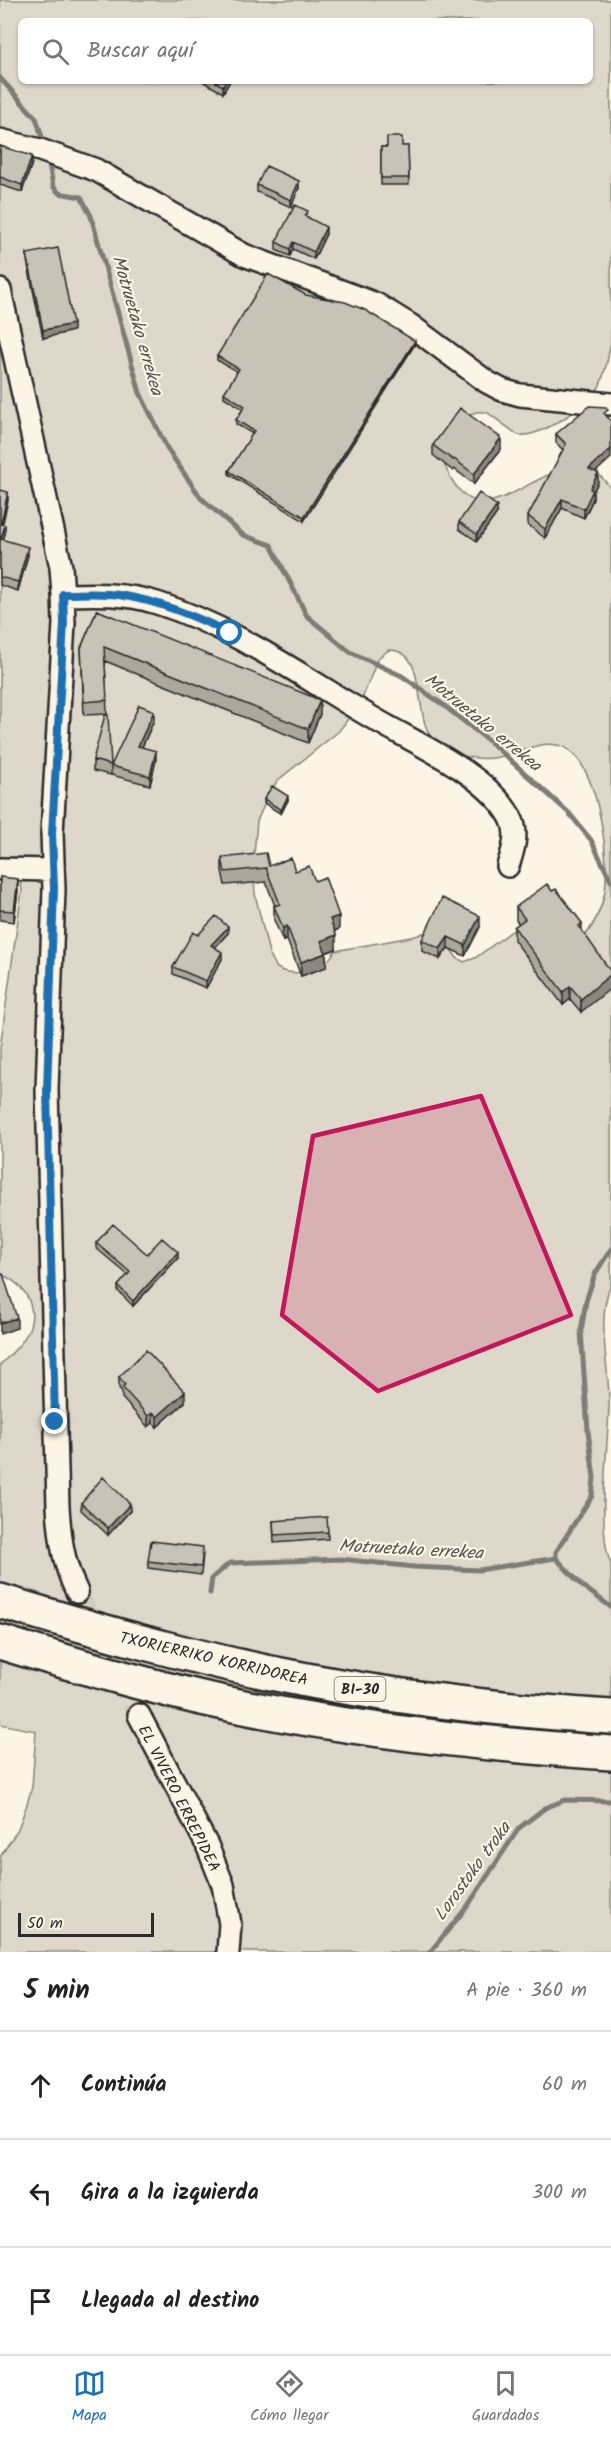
<!DOCTYPE html>
<html lang="es">
<meta charset="utf-8">
<style>
body{margin:0;font-family:Kalam,sans-serif;background:#f2f2f2;color:#222}
.scale{position:absolute;left:18px;bottom:15px;width:136px;box-sizing:border-box;padding-left:6px;border:3px solid #2b2b2b;border-top:0;font-size:16px;line-height:21px;white-space:nowrap;color:#2b2b2b;-webkit-text-stroke:4px #fcf5e5;paint-order:stroke}
.stop{position:absolute;width:18px;height:18px;margin:-14px;border:4px solid #1f6fb2;border-radius:50%;background:#fff}
.stop.end{background:#1f6fb2;border-color:#fff;box-shadow:0 2px 6px #0008}
.list{margin:0;padding:0;list-style:none}
h2{display:flex;justify-content:space-between;align-items:center;height:78px;margin:0;padding:0 24px;font-size:26px}
h2 small{font-size:20px;font-weight:400;color:#767676}
.list li{display:grid;grid-template-columns:39px 1fr auto;gap:18px;align-items:center;box-sizing:border-box;height:108px;padding:0 24px;border-top:2px solid #e0e0e0}
.list b{display:block;font-size:22px;white-space:nowrap}
.list em{font-size:20px;font-style:normal;color:#767676}
.icon{flex:none;width:33px;height:33px;fill:none;stroke:currentColor;stroke-width:2;stroke-linecap:round;stroke-linejoin:round}
.map{position:relative;flex:none;width:611px;height:1952px;overflow:hidden}
.search{position:absolute;background:#fff;box-shadow:0 2px 4px #0004;left:18px;right:18px;top:18px;height:66px;display:flex;align-items:center;gap:15px;box-sizing:border-box;padding:0 21px;border-radius:9px;color:#767676;font-size:22px}
.sheet{height:402px;background:#fff}
nav{display:flex;justify-content:space-around;align-items:center;box-sizing:border-box;height:84px;border-top:2px solid #e0e0e0;background:#fff;font-size:16px;color:#767676}
nav a{display:grid;justify-items:center;gap:3px}
nav .on{color:#1f6fb2}
.map>svg:first-child{display:block}
.green{fill:#ded8ca;stroke:#84827a;stroke-width:1.5;fill-rule:evenodd}
.lines{fill:none;stroke-linecap:round;stroke-linejoin:round}
.stream{stroke:#7d7b74;stroke-width:5}
.street-tunnel{stroke:#d2cdc0;stroke-width:21;stroke-dasharray:21 10;stroke-linecap:butt}
.street-casing{stroke:#2b2b2b;stroke-width:26}
.highway-casing{stroke:#2b2b2b;stroke-width:38}
.street{stroke:#fcf5e5;stroke-width:21}
.highway{stroke:#fcf5e5;stroke-width:33}
.wall{fill:#aca89d;stroke:#2b2b2b;stroke-width:1.5}
.shaded-wall{fill:#8c8880;stroke:#2b2b2b;stroke-width:1.5}
.building{fill:#c8c3b7;stroke:#2b2b2b;stroke-width:1.5}
.route{stroke:#1f6fb2;stroke-width:8}
.marked{fill:#c2185b;fill-opacity:0.2;stroke:#c2185b;stroke-width:4.5;stroke-linejoin:round}
.labels{text-anchor:middle;stroke-width:4.5;stroke-linejoin:round;paint-order:stroke}
.shield{fill:#fcf5e5;stroke:#6a6863;stroke-width:1.5}
.shield-label{font-size:15px;font-weight:bold;fill:#2b2b2b}
.street-label{font-size:16px;fill:#2b2b2b;stroke:#fcf5e5}
.water-label{font-size:18px;font-style:italic;fill:#545350;stroke:#fcf5e5}
</style>
<div class="map">
<svg width="611" height="1952" viewBox="0 0 611 1952">
<rect width="100%" height="100%" fill="#fcf5e5"/>
<filter id="ink" filterUnits="userSpaceOnUse"><feTurbulence type="fractalNoise" baseFrequency=".0167" numOctaves="2"/><feDisplacementMap in="SourceGraphic" scale="12" xChannelSelector="R" yChannelSelector="G"/><feConvolveMatrix kernelMatrix="1 2 1 2 8 2 1 2 1" color-interpolation-filters="sRGB"/></filter>
<g filter="url(#ink)">
<path class="green" d="M0 0H611V342C608 357 606 373 599 387 588 406 540 438 518 435L488 413C460 404 452 442 443 461 473 540 515 483 564 469 573 467 586 470 596 471L611 488V1283C596 1321 609 1363 609 1402 609 1440 596 1532 611 1564V1952H0V1857L18 1829 26 1807 32 1787 36 1731 0 1724V1365C8 1357 17 1349 23 1340 42 1313 28 1285 0 1274V1048L22 890 20 879 0 864ZM21 21H590V81H21ZM389 650C432 650 409 724 438 744 456 757 481 762 503 756 523 752 540 740 561 746 598 757 610 859 605 892 601 911 594 926 581 941L516 928 475 958 464 962 457 958 435 928 416 936 335 951C325 969 302 976 283 971L277 968 269 953 255 894 253 866 257 821 269 794 277 781 339 731 361 702 378 658Z"/>
<g class="lines">
<path class="stream" d="M0 78 36 118 45 146
M48 158 53 186 59 193 81 197 91 216 140 393 168 450 201 498 243 535 271 545 307 616 350 652 402 676 442 704 489 741 569 813 591 840 611 881
M556 1558 581 1585 611 1607
M210 1593 212 1578 230 1563 341 1559 414 1567 479 1570 556 1558V1552L592 1496 594 1478 588 1431 581 1331 586 1301 595 1274 611 1249
M430 1952 467 1907 519 1828 545 1808 565 1800 611 1801"/>
<path class="street-tunnel" d="M77 1592 139 1715"/>
<defs>
<path id="street" d="M0 140 40 150 96 170 244 255 376 304 410 325 487 382 502 390 520 395 611 404
M0 290 61 567 63 595 64 623 52 833 54 889 47 1090 58 1507C60 1537 63 1564 77 1592
M63 595C95 594 126 593 157 603 240 629 310 683 385 725 424 747 489 777 511 818 519 833 513 851 508 866
M0 869 53 870
M139 1715 207 1845 223 1885 230 1924 228 1952"/>
<path id="highway" d="M0 1601C96 1630 192 1658 291 1677 396 1698 504 1710 611 1717
M0 1642C65 1662 131 1681 197 1697 333 1728 472 1744 611 1753"/>
</defs>
<use href="#street" class="street-casing"/>
<use href="#highway" class="highway-casing"/>
<use href="#street" class="street"/>
<use href="#highway" class="highway"/>
</g>
<path class="wall" d="M202 81H230L223 93Z
M0 146 32 163 22 192 0 185Z
M408 146 409 185H381V147Z
M257 185 299 188 291 207 257 192Z
M308 217 326 234 314 259 293 249 290 256 276 250V242Z
M27 254 73 331 43 338 27 261Z
M306 295 415 344 304 521 229 474V471L253 434 236 424V420L243 409 224 397V393L238 372 217 360V356Z
M556 434 596 472 598 482 593 492V499L584 518 562 508 545 538 528 525V516L563 450 556 443Z
M433 445 501 449 474 484 454 469 453 471 433 455Z
M0 490 8 500 2 524 5 534 3 540 28 555 18 591 0 585Z
M497 513 477 541 459 529V522Z
M97 610 320 714 308 743 105 661 107 714 84 715 81 648Z
M154 720 142 747 156 760 150 785 111 775V766Z
M93 760 111 765V775L93 771Z
M264 799 288 800 281 814 264 803Z
M222 858 295 871 315 881 339 929 334 931 336 949 326 953V967L301 976 287 940 283 941 274 920V906H275L266 882 225 885 222 871Z
M0 877 18 890 14 922 0 920Z
M552 891 582 923 581 1012 570 999 563 1005 514 940V927L519 924 516 920V907Z
M480 927 465 956 448 948 440 959 422 951V940Z
M228 933 215 947 222 959 206 988 173 974V967L198 935Z
M96 1243 147 1254 178 1258 133 1306 118 1291V1286L128 1275 96 1248Z
M119 1377 185 1402 157 1427 153 1423 148 1427 122 1398V1392L119 1388Z
M81 1503 130 1511 108 1535 81 1510Z
M273 1521 328 1532V1539L274 1543Z
M203 1554 201 1575 148 1568V1561Z"/>
<path class="shaded-wall" d="M226 81H230L223 93V86Z
M32 156V163L22 192V185Z
M299 181V188L291 207V200Z
M326 227V234L314 259V252Z
M293 242V249L290 256V249Z
M73 324V331L43 338V330Z
M415 341V344L304 521V517Z
M501 438V449L474 484V474Z
M611 449V458L589 478V469Z
M598 473V482L593 492V499L584 518V509L590 489Z
M8 492V500L1 532V524Z
M562 499V508L545 538V529Z
M497 506V513L477 541V534Z
M5 525V534L1 548V539Z
M28 547V555L18 591V582Z
M320 700V714L308 743V729Z
M154 711V720L138 756V746Z
M156 751V760L150 785V776Z
M288 796V800L281 814V810Z
M18 879V890L14 922V911Z
M339 916V929L330 933V919Z
M480 916V927L465 956V945Z
M287 926V940L283 941V928Z
M228 927V933L211 952V945Z
M336 935V949L321 954V941Z
M448 937V948L440 959V949Z
M222 952V959L206 988V981Z
M326 953V967L301 976V962Z
M611 974V988L581 1012V999Z
M570 986V999L563 1005V992Z
M178 1252V1258L133 1306V1301Z
M17 1318V1328L0 1334V1323Z
M185 1392V1402L157 1427V1417Z
M153 1412V1423L148 1427V1416Z
M130 1504V1511L108 1535V1528Z"/>
<path class="building" d="M214 81H226L223 86Z
M387 137H402V146H408L409 178H381V147H387Z
M0 146 32 156 22 185 0 177Z
M266 166 299 181 291 200 257 185Z
M295 205 308 211 305 216 326 227 314 252 293 242 290 249 276 242Z
M58 248 73 324 43 330 27 254Z
M268 274 306 295 345 302 365 310 415 341 304 517 229 471 254 431 236 420 245 406 224 393 239 369 217 356Z
M589 406 606 407 608 410 604 413 611 421V449L589 469 598 473 590 489 593 490 584 509 562 499 545 529 528 516 566 444 556 434Z
M460 408 501 438 474 474 454 459 453 460 433 445Z
M0 490 8 492 1 524 5 525 1 539 28 547 18 582 0 577Z
M479 493 497 506 477 534 459 522Z
M97 610 320 700 308 729 104 647 107 700 84 702 81 648Z
M139 705 154 711 138 746 156 751 150 776 111 766Z
M105 715H108L111 765 93 760Z
M272 786 288 796 281 810 264 799Z
M266 853 269 866 291 858 295 871 309 866 315 881 325 877 339 916 330 919 336 935 321 941 326 953 301 962 287 926 283 928 274 906 280 904 266 868 225 872 222 858Z
M0 877 18 879 14 911 0 910Z
M547 884 552 891 556 889 582 923 579 926 611 972V974L581 999 570 986 563 992 514 927 525 919 516 907Z
M442 898 480 916 465 945 448 937 440 949 422 940Z
M216 916 228 927 211 945 222 952 206 981 173 967 193 932 198 935Z
M113 1224 147 1254 162 1238 178 1252 133 1301 118 1286 130 1272 96 1243Z
M3 1274 17 1318 0 1323V1275Z
M146 1350 185 1392 157 1417 153 1412 148 1416 122 1387 125 1385 119 1377Z
M103 1477 130 1504 108 1528 81 1503Z
M327 1517 328 1532 274 1535 273 1521Z
M151 1541 203 1547 201 1567 148 1561Z"/>
</g>
<g class="lines" filter="url(#ink)">
<path class="route" d="M55 1422 47 1090 54 889 52 833 64 623 63 594C81 594 101 592 119 595 159 601 194 616 230 633"/>
</g>
<path class="marked" d="M481 1096 571 1315 378 1391 282 1315 313 1136Z"/>
<g class="labels">
<rect class="shield" x="334.5" y="1677" width="51" height="24" rx="4.5"/>
<g class="shield-label">
<text x="360" y="1694">BI-30</text>
</g>
<g class="street-label">
<text transform="translate(214 1658) rotate(13)" y="6">TXORIERRIKO KORRIDOREA</text>
<text transform="translate(180 1798) rotate(63)" y="6">EL VIVERO ERREPIDEA</text>
</g>
<g class="water-label">
<text transform="translate(138 325) rotate(74)" y="6">Motruetako errekea</text>
<text transform="translate(483 722) rotate(39)" y="6">Motruetako errekea</text>
<text transform="translate(411 1549) rotate(3)" y="6">Motruetako errekea</text>
<text transform="translate(472 1871) rotate(-54)" y="6">Lorostoko troka</text>
</g>
</g>
</svg>
<div class="scale">50 m</div>
<div class="stop" style="left:230px;top:633px"></div>
<div class="stop end" style="left:55px;top:1422px"></div>
<div class="search"><svg class="icon" aria-label="search" viewBox="0 0 24 24"><circle cx="10" cy="10" r="6"/><path d="M15 15l6 6"/></svg>Buscar aquí</div>
</div>
<section class="sheet">
<h2>5 min<small>A pie · 360 m</small></h2>
<ul class="list">
<li><svg class="icon" aria-label="ahead" viewBox="0 0 24 24"><path d="M12 20V5M6 11l6-6 6 6"/></svg><div><b>Continúa</b></div><em>60 m</em></li>
<li><svg class="icon" aria-label="left" viewBox="0 0 24 24"><path d="M17 20v-9H6M10 6l-5 5 5 5"/></svg><div><b>Gira a la izquierda</b></div><em>300 m</em></li>
<li><svg class="icon" aria-label="arrive" viewBox="0 0 24 24"><path d="M6 21V4h12l-3 4 3 4H6"/></svg><div><b>Llegada al destino</b></div></li>
</ul>
</section>
<nav>
<a class="on"><svg class="icon" aria-label="map" viewBox="0 0 24 24"><path d="M3 6l6-2 6 2 6-2v14l-6 2-6-2-6 2zM9 4v14M15 6v14"/></svg>Mapa</a>
<a><svg class="icon" aria-label="directions" viewBox="0 0 24 24"><path d="M12 3l9 9-9 9-9-9zM9 14v-3h6M13 9l2 2-2 2"/></svg>Cómo llegar</a>
<a><svg class="icon" aria-label="saved" viewBox="0 0 24 24"><path d="M7 4h10v16l-5-4-5 4z"/></svg>Guardados</a>
</nav>
